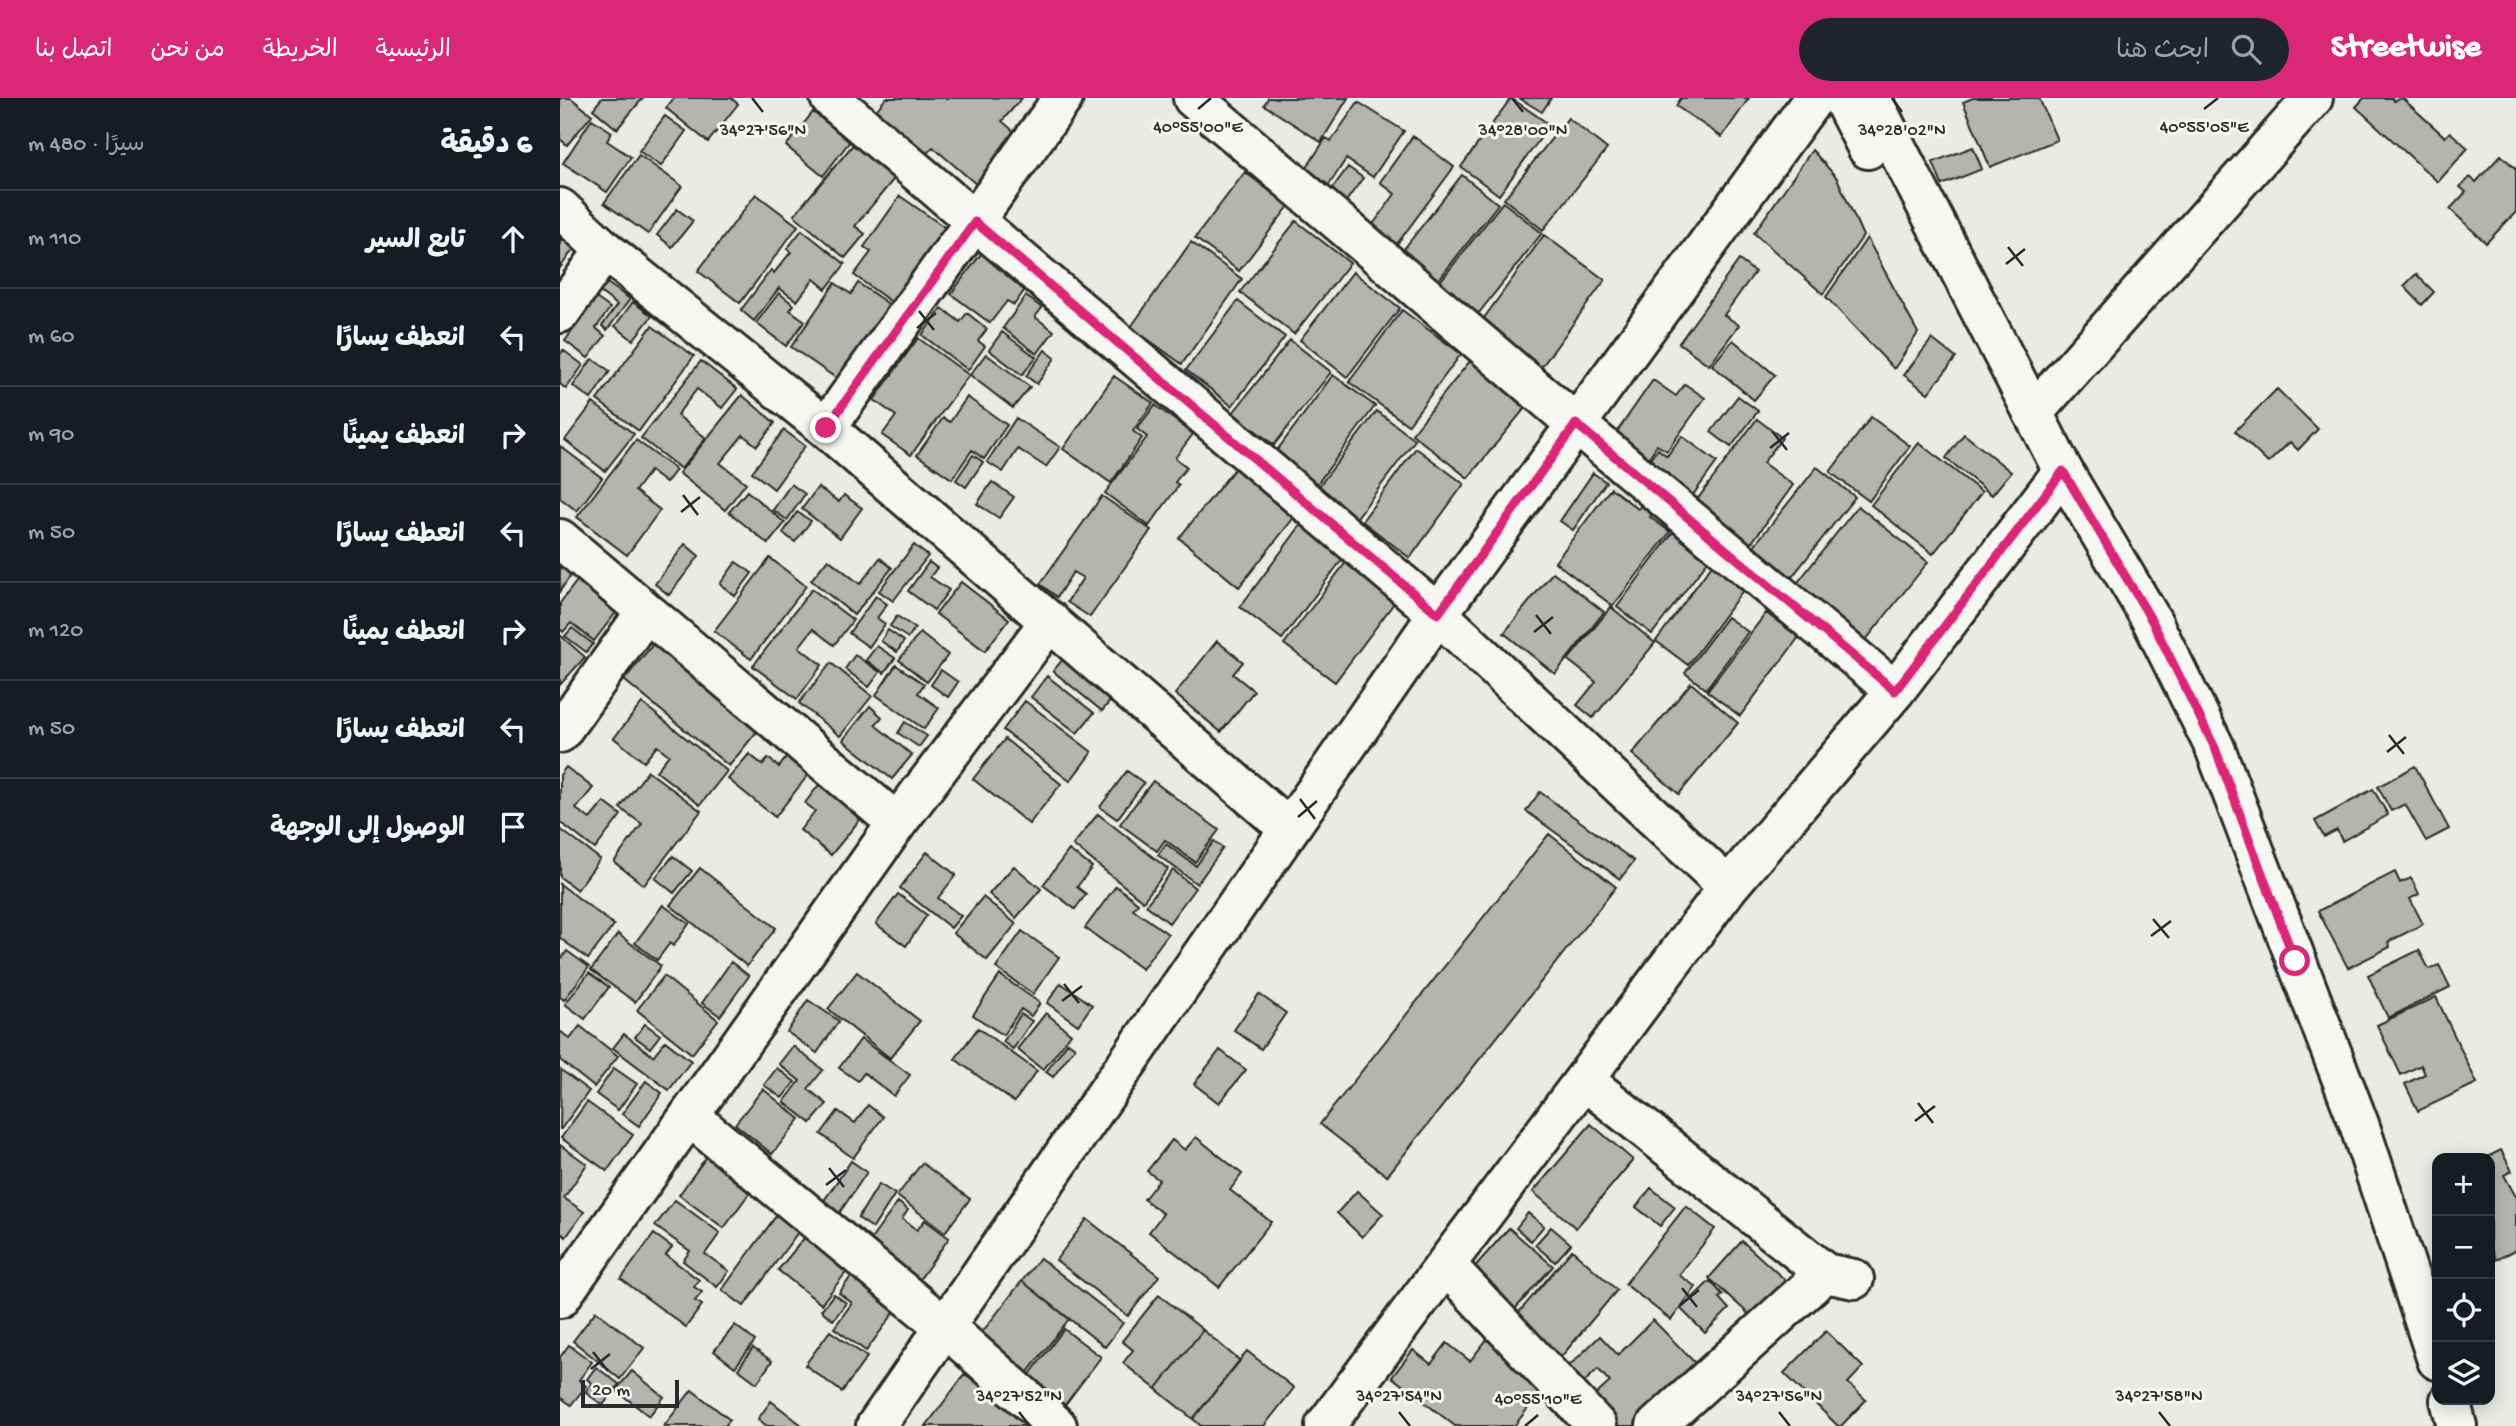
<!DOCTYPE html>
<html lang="ar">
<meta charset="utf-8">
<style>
body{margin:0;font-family:"Gochi Hand","Playpen Sans Arabic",sans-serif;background:#20242c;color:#f1f3f6;direction:rtl}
.controls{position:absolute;right:21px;bottom:21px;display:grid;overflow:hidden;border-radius:14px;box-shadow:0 4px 18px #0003}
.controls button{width:63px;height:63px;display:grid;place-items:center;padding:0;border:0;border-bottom:2px solid #363941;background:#171b24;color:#f1f3f6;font:35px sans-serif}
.scale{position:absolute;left:21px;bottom:18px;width:98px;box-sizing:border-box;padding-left:7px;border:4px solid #2b2b2b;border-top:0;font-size:19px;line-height:24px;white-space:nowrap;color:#2b2b2b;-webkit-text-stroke:5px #f6f6f2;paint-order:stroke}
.stop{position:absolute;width:21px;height:21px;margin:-16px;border:5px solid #db2777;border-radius:50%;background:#fff}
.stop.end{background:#db2777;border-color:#fff;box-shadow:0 2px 7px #0008}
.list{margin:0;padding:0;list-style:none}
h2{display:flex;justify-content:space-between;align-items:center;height:91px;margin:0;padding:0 28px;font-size:30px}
h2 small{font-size:23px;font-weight:400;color:#9ea1a6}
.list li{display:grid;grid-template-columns:46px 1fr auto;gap:21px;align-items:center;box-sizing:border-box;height:98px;padding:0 28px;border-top:2px solid #363941}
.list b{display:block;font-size:26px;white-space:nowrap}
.list em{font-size:23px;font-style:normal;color:#9ea1a6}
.icon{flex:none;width:38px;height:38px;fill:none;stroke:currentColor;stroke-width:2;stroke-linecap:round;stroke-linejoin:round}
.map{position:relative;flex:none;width:1956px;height:1328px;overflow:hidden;direction:ltr}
header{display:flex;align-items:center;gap:42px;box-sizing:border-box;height:98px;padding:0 35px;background:#db2777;color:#fff}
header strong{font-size:33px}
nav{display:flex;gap:38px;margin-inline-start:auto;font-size:24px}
.search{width:490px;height:63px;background:#20242c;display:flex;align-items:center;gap:18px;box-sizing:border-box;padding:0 24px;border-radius:38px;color:#9ea1a6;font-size:26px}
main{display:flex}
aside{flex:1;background:#171b24}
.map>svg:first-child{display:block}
.building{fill:#b4b4b1;stroke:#2b2b2b;stroke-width:2}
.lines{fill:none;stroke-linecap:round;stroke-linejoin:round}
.minor-casing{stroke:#2b2b2b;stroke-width:44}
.major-casing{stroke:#2b2b2b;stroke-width:44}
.minor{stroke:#f6f6f2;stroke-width:38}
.major{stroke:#f6f6f2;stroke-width:38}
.route{stroke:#db2777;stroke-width:9}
.ticks{fill:none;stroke:#2b2b2b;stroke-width:2.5}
.ticks-label{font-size:18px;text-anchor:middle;fill:#2b2b2b;stroke:#f6f6f2;stroke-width:6;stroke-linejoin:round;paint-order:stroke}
</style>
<header>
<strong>Streetwise</strong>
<div class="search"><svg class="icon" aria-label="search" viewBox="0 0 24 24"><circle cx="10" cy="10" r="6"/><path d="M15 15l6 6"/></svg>ابحث هنا</div>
<nav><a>الرئيسية</a><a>الخريطة</a><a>من نحن</a><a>اتصل بنا</a></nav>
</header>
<main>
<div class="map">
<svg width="1956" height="1328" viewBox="0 0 1956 1328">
<rect width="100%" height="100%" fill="#eaeae6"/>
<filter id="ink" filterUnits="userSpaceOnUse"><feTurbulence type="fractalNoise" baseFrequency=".0143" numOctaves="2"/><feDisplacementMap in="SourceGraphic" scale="14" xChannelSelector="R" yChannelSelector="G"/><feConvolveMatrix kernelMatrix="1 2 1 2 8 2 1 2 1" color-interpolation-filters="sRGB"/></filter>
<g filter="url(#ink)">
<path class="building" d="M0 0H11L32 17 7 47 0 41Z
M42 0H83L57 31 33 11Z
M114 0H171L178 6 148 44 106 10Z
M326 0H462L442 23 458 37 416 86 373 49 365 57 315 14Z
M708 0H788L761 44 704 7Z
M951 0 990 27 939 97 901 69Z
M959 0H991L982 14Z
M1121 0H1189L1162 39 1116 8Z
M1413 0H1479L1497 42 1430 69 1403 4Z
M1804 0H1831L1834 3 1842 0 1885 39 1890 34 1908 50 1878 84 1796 9Z
M798 4 844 33 813 79 786 61 769 87 745 72 766 40 771 43Z
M253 14 290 43 263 78 226 48Z
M105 18 126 33 101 68 79 53Z
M1008 20 1047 51 983 132 944 101Z
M32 21 52 34 47 43 71 59 47 94 3 65Z
M302 36 342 71 295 128 305 136 285 160 234 117Z
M853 38 894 69 834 150 809 132 835 96 820 84Z
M1413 49 1422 71 1382 87 1373 64Z
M1252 52 1277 80 1303 138 1263 196 1194 135Z
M79 57 122 88 88 136 44 105Z
M1941 57 1956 71V114L1926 145 1890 111 1906 94 1900 89 1910 79 1916 84Z
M788 69 803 80 781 110 766 99Z
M685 74 729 108 679 173 635 140Z
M902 77 938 106 876 185 840 156Z
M196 96 238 128 180 205 138 173Z
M340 98 387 131 334 206 294 177 311 154 304 149Z
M943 104 982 135 918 216 879 185Z
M117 111 133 123 112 149 97 137Z
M736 123 790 165 734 236 680 194Z
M242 132 285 166 266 191 254 181 237 203 219 190 194 223 181 212 211 172 214 175 231 154 227 151Z
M984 137 1045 182 980 271 919 227Z
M0 140 14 150 0 170Z
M1307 140 1358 235 1334 271 1266 199Z
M631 144 682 181 622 266 571 229Z
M424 152 469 186 454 207 447 203 430 225 391 196Z
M1179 162 1195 174 1164 217 1179 227 1149 267 1119 245Z
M793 174 840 210 787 279 740 242Z
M1856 176 1874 194 1862 207 1844 188Z
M47 185 70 201 47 232 42 228 57 207 40 194Z
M275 185 291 196 298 185 330 207 279 282 231 249Z
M219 195 234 207 230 212 245 223 226 248 196 225Z
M466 198 482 210 475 219 494 233 477 256 443 230Z
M36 200 50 210 36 230 45 238 28 260 5 243Z
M678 203 725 239 672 308 626 272Z
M73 204 92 218 73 242 55 228Z
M382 210 400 224 407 215 427 231 418 243 425 248 408 272 362 237Z
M842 212 901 256 848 327 789 284Z
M92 228 134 258 79 333 37 302Z
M442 234 476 259 462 277 429 252Z
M358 240 409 277 351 357 322 337 336 318 314 302Z
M1372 241 1396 260 1368 295 1344 277Z
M730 242 771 274 714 347 673 315Z
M1173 242 1215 277 1194 302 1152 267Z
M3 252 23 267 6 291 0 286V257Z
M485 252 495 260 477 286 466 278Z
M426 256 470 289 453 310 410 277Z
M32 261 50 273 31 301 13 288Z
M141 263 177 291 162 310 137 291 117 317 146 340 121 371 81 340Z
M910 263 966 309 908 380 852 336Z
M773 277 815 308 754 390 712 359Z
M554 278 593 305 573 333 582 340 551 385 503 351Z
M1093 282 1116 298 1125 286 1145 300 1107 353 1097 347 1086 364 1052 341Z
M1717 291 1758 331 1738 352 1730 344 1708 365 1675 333Z
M182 297 215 325 197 348 183 337 160 365 186 385 165 412 119 375Z
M1178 298 1198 313 1171 349 1151 334Z
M407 299 447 327 424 361 412 352 392 381 357 357 383 320 390 324Z
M33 305 74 336 45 373 5 342Z
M595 307 633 336 615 360 627 369 615 384 619 387 589 428 545 395 587 339 577 331Z
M817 313 855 342 795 422 756 392Z
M1311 319 1350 348 1309 403 1270 374Z
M456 320 500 349 486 369 458 351 443 374 427 364Z
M1197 321 1222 340 1203 365 1233 387 1190 447 1134 406Z
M224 332 245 348 214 391 192 374Z
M1404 336 1451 374 1432 397 1386 360Z
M1122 338 1157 364 1132 398 1087 365 1098 351 1107 358Z
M76 342 116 372 106 385 90 373 75 393 100 412 67 457 17 419Z
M1359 345 1422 394 1373 456 1311 407Z
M0 348 42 380 17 413 0 400Z
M856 350 904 386 850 460 802 423Z
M413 357 423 364 406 389 396 382Z
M680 364 740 412 679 489 619 440Z
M1257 369 1295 399 1231 480 1193 449Z
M1033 375 1046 384 1013 432 1000 423Z
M432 384 454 399 439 420 417 406Z
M231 386 245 396 227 422 213 412Z
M258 389 279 404 284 397 302 410 280 440 242 411Z
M1051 390 1078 411 1086 401 1097 410 1090 419 1110 434 1053 508 995 464Z
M187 393 225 425 208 446 169 414Z
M542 398 591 432 530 519 507 504 523 480 513 474 497 499 480 486Z
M1298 408 1368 464 1305 543 1235 488Z
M237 414 251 423 235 444 223 435Z
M741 427 784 459 722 541 680 509Z
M1114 433 1150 460 1092 536 1057 509Z
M125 446 139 458 109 497 95 486Z
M354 447 368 458 333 503 319 493Z
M790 459 840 497 775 584 724 546Z
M210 460 246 488 191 561 154 533Z
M320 460 332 470 294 517 251 482 268 461 300 486Z
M1157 460 1189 484 1128 567 1096 543Z
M176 464 192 475 175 498 160 486Z
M369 464 377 470 370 479 389 492 374 512 348 493Z
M0 465 13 474 0 493Z
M993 474 1044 514 995 576 944 535Z
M20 479 60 509 34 543 11 525 3 534 0 531V505Z
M401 484 449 521 425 553 376 516Z
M252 491 293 522 274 547 253 531 239 549 262 567 237 601 193 568Z
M316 498 327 506 317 520 325 526 309 549 289 535Z
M1051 509 1095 545 1033 620 1017 607 1036 584 1008 562Z
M1206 515 1239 539 1180 618 1147 593Z
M337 518 355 530 348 540 330 528Z
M1167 519 1188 534 1146 591 1125 575Z
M12 530 33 546 26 554 5 538Z
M328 532 344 543 337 554 321 543Z
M360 535 388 557 367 584 339 562Z
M0 537 25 559 0 587Z
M98 540 203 626 169 668 64 582Z
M657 543 683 564 673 576 694 593 661 634 615 596Z
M317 548 335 560 324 575 306 562Z
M509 554 558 594 542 613 493 573Z
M295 557 320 574 309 589 285 571Z
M271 565 312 598 280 638 239 605Z
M336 567 364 586 358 595 379 610 364 631 316 597Z
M381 572 398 584 388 599 371 587Z
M487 578 534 615 517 635 471 599Z
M1131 585 1178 625 1119 696 1072 656Z
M465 603 532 654 510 683 443 632Z
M82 605 167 673 140 707 96 673 109 657 97 648 84 664 54 640Z
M310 608 322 619 315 627 352 657 332 681 283 642Z
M345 624 367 638 359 649 338 635Z
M445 641 501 686 469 726 413 681Z
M230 655 252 672 215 719 168 681 189 656 203 667 208 660 219 669Z
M1855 668 1889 731 1866 743 1845 706 1831 713 1818 689Z
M6 669 33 690 16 711 30 721 44 704 61 717 35 751 0 724V677Z
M88 673 141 713 84 787 54 764 82 726 60 710Z
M567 673 584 685 557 721 540 709Z
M265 679 307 713 271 757 240 732 255 713 245 705Z
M593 683 659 732 635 764 605 742 597 753 560 726Z
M1813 691 1828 717 1782 743 1777 732 1764 739 1755 723Z
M980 694 1074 763 1060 781 966 713Z
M538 716 608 771 583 803 513 747Z
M0 731 40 761 17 792 0 779Z
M989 736 1056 789 827 1078 760 1026Z
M654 743 663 750 637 786 598 757 606 746 636 768Z
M509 752 532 769 517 789 526 796 515 811 483 787Z
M367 754 396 777 378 800 401 818 391 830 340 790Z
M113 758 132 773 114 795 95 780Z
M454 768 481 791 456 820 429 796Z
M140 770 216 830 187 868 110 807Z
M613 772 635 790 609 825 586 807Z
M1835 774 1840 785 1851 780 1859 796 1850 801 1863 826 1828 844 1830 849 1788 870 1758 813Z
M0 786 54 827 28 861 0 840Z
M556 788 578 805 573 811 608 836 582 871 525 830Z
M338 796 367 817 346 848 316 826Z
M423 799 456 826 427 862 393 835Z
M103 807 129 826 113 848 110 845 97 862 75 845Z
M462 833 499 859 473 896 436 870Z
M58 836 101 868 75 904 31 872Z
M1859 852 1869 871 1879 867 1890 889 1828 920 1808 877Z
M7 853 29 869 4 902 0 899V859L2 860Z
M171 864 189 878 160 918 142 905Z
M297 874 360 923 330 960 268 911Z
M29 875 49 889 25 921 5 906Z
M440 877 480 905 471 918 461 911 443 937 413 917Z
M104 878 158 922 132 956 77 912Z
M501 885 532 907 518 927 487 905Z
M699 896 726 915 701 951 674 932Z
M1876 899 1917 985 1858 1013 1845 986 1865 976 1861 967 1841 977 1817 927Z
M248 902 279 923 257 955 227 934Z
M486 915 511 936 483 972 457 951Z
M461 916 472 923 453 951 443 944Z
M85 926 100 937 90 950 75 939Z
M20 928 58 958 34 989 0 962V933L10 941Z
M418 930 477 973 454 1004 395 961Z
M64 936 93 958 105 943 131 963 109 992 53 950Z
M301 941 350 977 334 998 304 975 298 983 279 970Z
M508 944 515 949 493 979 486 974Z
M233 948 263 972 248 991 267 1006 251 1025 224 1004 240 983 219 966Z
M660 952 686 972 659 1005 634 986Z
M54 970 77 986 58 1012 36 996Z
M217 970 235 984 222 1000 204 987Z
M1 972 29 993 1 1031H0Z
M86 983 102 995 79 1028 62 1016Z
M203 991 240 1021 212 1056 175 1026Z
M27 1004 73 1037 47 1073 1 1040Z
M308 1007 323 1019 293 1060 261 1036 278 1013 295 1025Z
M1031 1026 1073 1062 1016 1130 973 1094Z
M636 1039 682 1076 670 1092 711 1124 659 1189 589 1134 603 1116 584 1101 599 1082 587 1073 612 1042 625 1052Z
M0 1047 27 1066 4 1100 24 1114 6 1139 0 1134Z
M1941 1052 1952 1073 1944 1077 1956 1099V1152L1936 1162 1930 1149V1060H1925Z
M150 1054 195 1087 164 1130 119 1097Z
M291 1063 307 1074 278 1117 261 1107Z
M362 1065 410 1101 385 1134 337 1098Z
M319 1086 335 1096 313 1130 298 1120Z
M1091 1090 1115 1109 1100 1128 1076 1109Z
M797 1093 823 1116 802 1139 777 1115Z
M115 1102 160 1135 145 1156 169 1173 157 1189 123 1163 130 1153 95 1128Z
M338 1104 348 1112 342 1121 357 1132 365 1122 389 1140 357 1185 307 1147Z
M1126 1108 1155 1131 1119 1177 1136 1189 1111 1222 1065 1186Z
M219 1114 241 1130 184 1208 162 1192Z
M968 1115 984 1128 971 1143 956 1130Z
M527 1121 599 1178 568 1218 496 1162Z
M991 1129 1011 1146 995 1164 975 1147Z
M949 1130 993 1168 955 1211 911 1173Z
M250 1133 292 1167 261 1206 218 1172Z
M94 1136 112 1149 106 1157 139 1182 134 1189 142 1194 135 1203 142 1207 126 1229 61 1181Z
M1182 1143 1225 1182 1192 1219 1149 1180Z
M1012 1152 1057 1192 1001 1259 955 1219Z
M480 1160 563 1225 545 1249 462 1183Z
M293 1176 338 1209 306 1253 274 1230 292 1205 279 1195Z
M462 1183 509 1221 464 1279 416 1242Z
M1150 1183 1163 1197 1159 1200 1169 1211 1145 1235 1121 1211Z
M274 1196 286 1205 273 1222 261 1212Z
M599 1197 643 1232 596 1291 563 1265 573 1252 562 1243Z
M36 1213 84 1250 60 1281 13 1243Z
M1093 1222 1140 1270 1080 1328H1055L1030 1302 1050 1284 1038 1271 1022 1286 1007 1270 1040 1238 1058 1257Z
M175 1227 195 1243 175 1269 154 1253Z
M504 1231 541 1259 498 1316 461 1288Z
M643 1232 680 1263 633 1321 596 1291Z
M270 1233 307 1259 282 1294 245 1267Z
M1266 1233 1303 1269 1288 1285 1306 1302 1281 1328H1278L1224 1275Z
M928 1240 987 1286 954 1328H895L832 1279 853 1252 871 1266 887 1245 910 1263Z
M9 1247 32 1264 19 1282 26 1288 11 1307 0 1299V1259Z
M193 1250 212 1263 197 1285 178 1271Z
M687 1253 734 1290 704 1328H641L633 1321Z
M36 1269 59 1286 43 1307 25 1294 32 1285 27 1281Z
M72 1273 104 1299 89 1318 56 1292Z
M405 1276 474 1328H366Z
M132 1292 170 1322 165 1328H104Z
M211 1303 243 1328H207L198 1321Z"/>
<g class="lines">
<defs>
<path id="minor" d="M270 0 878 516 1168 789
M633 0 1016 326 1335 593
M0 110 45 152 266 330 729 731
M0 215 45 152
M1473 315 1753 0
M266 330 503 0
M0 441 337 725
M0 635 85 515
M1024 982 1265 1175 1294 1181
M129 1018 385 1229 497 1328
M886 1167 1037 1328
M0 1200 337 725 490 523
M316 1328 878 516 1254 0
M765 1328 1168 789 1335 593 1503 373
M1096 1328 1265 1175"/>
<path id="major" d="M1282 0 1308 51
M1311 0 1503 373 1592 523 1655 650 1799 1026 1877 1262
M1890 1302 1897 1328"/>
</defs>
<use href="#minor" class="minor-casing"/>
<use href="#major" class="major-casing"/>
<use href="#minor" class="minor"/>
<use href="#major" class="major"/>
</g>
</g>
<g class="lines" filter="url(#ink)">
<path class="route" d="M266 330 415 124 878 516 1016 326 1335 593 1503 373 1592 523 1655 650 1735 863"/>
</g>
<path class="ticks" d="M192 0 203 14M952 0 963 14M1332 0 1342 14M638 11 651 0M1644 11 1658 0M1448 149 1463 168M1446 166 1465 151M359 213 374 232M357 230 376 215M1212 333 1227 352M1210 350 1229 335M123 397 138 417M121 414 140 399M976 517 991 536M974 534 993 519M1829 637 1844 656M1827 654 1846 639M740 701 755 721M738 719 757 703M1593 821 1609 840M1591 838 1611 823M504 886 519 905M502 903 522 888M1358 1005 1373 1025M1355 1023 1375 1008M269 1070 284 1089M266 1087 286 1072M1122 1190 1137 1209M1120 1207 1139 1192M33 1254 48 1273M31 1271 50 1256M459 1314 470 1328M839 1314 850 1328M1219 1314 1230 1328M1599 1314 1610 1328M965 1328 978 1317"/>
<g class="ticks-label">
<text x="638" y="34">40°55'00"E</text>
<text x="1644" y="34">40°55'05"E</text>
<text x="203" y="37">34°27'56"N</text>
<text x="963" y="37">34°28'00"N</text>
<text x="1342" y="37">34°28'02"N</text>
<text x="459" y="1303">34°27'52"N</text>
<text x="839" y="1303">34°27'54"N</text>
<text x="1219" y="1303">34°27'56"N</text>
<text x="1599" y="1303">34°27'58"N</text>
<text x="978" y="1306">40°55'10"E</text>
</g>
</svg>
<div class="controls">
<button>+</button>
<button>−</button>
<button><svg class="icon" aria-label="locate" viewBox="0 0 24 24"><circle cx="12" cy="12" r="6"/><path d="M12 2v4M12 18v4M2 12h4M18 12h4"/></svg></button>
<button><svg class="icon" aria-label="layers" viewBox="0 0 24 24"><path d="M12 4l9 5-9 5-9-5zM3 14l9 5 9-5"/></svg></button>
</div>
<div class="scale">20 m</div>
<div class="stop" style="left:1735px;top:863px"></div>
<div class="stop end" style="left:266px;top:330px"></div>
</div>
<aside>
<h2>6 دقيقة<small>سيرًا · 480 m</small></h2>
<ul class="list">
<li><svg class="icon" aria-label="ahead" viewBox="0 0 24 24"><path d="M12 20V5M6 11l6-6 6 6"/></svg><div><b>تابع السير</b></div><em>110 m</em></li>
<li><svg class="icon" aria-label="left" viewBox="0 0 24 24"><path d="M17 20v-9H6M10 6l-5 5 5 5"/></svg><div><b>انعطف يسارًا</b></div><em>60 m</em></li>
<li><svg class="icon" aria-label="right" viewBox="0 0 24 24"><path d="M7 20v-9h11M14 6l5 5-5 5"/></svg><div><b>انعطف يمينًا</b></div><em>90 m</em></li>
<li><svg class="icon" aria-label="left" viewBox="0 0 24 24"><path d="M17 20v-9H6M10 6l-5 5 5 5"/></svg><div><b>انعطف يسارًا</b></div><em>50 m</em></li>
<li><svg class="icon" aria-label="right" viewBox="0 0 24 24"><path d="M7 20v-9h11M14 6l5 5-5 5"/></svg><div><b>انعطف يمينًا</b></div><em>120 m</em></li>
<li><svg class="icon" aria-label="left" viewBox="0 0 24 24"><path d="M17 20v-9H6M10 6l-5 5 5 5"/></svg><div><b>انعطف يسارًا</b></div><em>50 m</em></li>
<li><svg class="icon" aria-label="arrive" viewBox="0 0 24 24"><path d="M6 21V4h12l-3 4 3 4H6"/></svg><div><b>الوصول إلى الوجهة</b></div></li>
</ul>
</aside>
</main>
